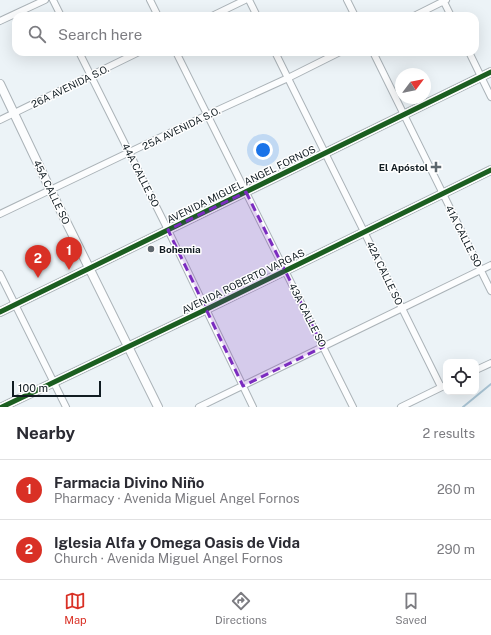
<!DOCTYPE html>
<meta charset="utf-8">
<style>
body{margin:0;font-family:"Public Sans",sans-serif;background:#f7f7f7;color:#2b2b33}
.controls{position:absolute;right:12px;bottom:12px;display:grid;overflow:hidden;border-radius:8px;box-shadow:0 4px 16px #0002}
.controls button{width:36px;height:36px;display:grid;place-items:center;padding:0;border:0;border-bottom:1px solid #e1e1e2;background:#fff;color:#2b2b33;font:20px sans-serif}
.compass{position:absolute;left:395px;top:68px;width:36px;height:36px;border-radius:50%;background:#fff;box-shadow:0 4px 16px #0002;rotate:58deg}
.scale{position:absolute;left:12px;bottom:10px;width:89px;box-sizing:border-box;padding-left:4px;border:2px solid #111c22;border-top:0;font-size:11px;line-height:14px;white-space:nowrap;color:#111c22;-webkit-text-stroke:3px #fff;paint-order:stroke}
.you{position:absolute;left:263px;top:150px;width:14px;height:14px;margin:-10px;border:3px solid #fff;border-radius:50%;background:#1a73e8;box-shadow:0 0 0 6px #1a73e833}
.badge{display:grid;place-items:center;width:26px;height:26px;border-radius:50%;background:#d93025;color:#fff;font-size:13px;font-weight:700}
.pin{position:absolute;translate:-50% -33px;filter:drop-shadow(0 1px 2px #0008)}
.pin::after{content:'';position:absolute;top:21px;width:14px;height:12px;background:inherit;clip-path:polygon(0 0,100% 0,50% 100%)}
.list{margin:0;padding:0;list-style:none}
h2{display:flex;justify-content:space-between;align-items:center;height:52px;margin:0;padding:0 16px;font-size:17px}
h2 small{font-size:13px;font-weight:400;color:#7c7c81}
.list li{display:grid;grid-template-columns:26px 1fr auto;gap:12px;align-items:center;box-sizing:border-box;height:60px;padding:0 16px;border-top:1px solid #e1e1e2}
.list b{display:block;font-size:15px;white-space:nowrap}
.list p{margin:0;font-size:13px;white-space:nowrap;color:#7c7c81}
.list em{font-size:13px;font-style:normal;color:#7c7c81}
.icon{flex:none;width:22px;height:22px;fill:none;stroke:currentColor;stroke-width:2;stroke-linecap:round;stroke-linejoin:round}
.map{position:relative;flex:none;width:491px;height:407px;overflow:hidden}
.search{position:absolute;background:#fff;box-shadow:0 4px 16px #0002;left:12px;right:12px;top:12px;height:44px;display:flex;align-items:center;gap:10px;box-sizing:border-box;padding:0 14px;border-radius:12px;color:#7c7c81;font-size:15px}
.sheet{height:172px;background:#fff}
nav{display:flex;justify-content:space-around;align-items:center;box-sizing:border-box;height:56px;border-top:1px solid #e1e1e2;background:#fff;font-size:11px;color:#7c7c81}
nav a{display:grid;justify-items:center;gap:2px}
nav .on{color:#d93025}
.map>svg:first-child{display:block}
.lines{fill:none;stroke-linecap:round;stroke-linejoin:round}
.stream{stroke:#a8c3d3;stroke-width:2}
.minor-casing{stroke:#abb3b8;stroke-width:8}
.tertiary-casing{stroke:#abb3b8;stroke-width:10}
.minor{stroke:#fcfdfe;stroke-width:6}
.tertiary{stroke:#fcfdfe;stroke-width:8}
.cycleway-casing{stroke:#fff;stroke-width:8}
.cycleway{stroke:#1b5e20;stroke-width:5}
.marked{fill:#7b2cbf;fill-opacity:0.2;stroke:#7b2cbf;stroke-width:3;stroke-dasharray:8 5;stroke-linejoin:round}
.poi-dot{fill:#5e676d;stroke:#fff;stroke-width:1.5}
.labels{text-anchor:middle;stroke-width:3;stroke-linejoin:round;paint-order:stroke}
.street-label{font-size:10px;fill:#111c22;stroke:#fff}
.poi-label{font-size:10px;font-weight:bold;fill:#111c22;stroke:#fff;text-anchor:end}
</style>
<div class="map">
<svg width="491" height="407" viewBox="0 0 491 407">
<rect width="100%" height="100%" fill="#ecf3f7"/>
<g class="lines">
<path class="stream" d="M463 407 491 384"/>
<defs>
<path id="minor" d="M53 0 61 16
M150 0 158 16
M249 0 257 16
M347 0 355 16
M443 0 451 16
M212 16 245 0
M414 16 446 0
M0 21 45 0
M79 52 168 230 253 407
M176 52 353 407
M275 52 441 387
M373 52 491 291
M469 52 491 97
M0 120 139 52
M0 214 207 115 288 78 340 52
M0 274 66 407
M476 370 491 363
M199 407 491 265
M401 407 446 385"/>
<path id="tertiary" d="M0 84 50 189 158 407
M0 312 491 72
M2 407 207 309 491 170"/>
</defs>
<use href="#minor" class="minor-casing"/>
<use href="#tertiary" class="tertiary-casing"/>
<use href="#minor" class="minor"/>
<use href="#tertiary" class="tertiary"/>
<defs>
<path id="cycleway" d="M0 312 491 72
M2 407 207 309 491 170"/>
</defs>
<use href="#cycleway" class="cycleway-casing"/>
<use href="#cycleway" class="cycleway"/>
</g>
<path class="marked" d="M246 192 323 347 243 386 168 230Z"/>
<g class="poi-dot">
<path d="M434 161h4v4h4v4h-4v4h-4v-4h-4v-4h4z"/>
<circle cx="151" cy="249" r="4"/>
</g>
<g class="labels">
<g class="street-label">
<text transform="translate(70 86) rotate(-26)" y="4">26A AVENIDA S.O.</text>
<text transform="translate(181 128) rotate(-26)" y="4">25A AVENIDA S.O.</text>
<text transform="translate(141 175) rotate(63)" y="4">44A CALLE SO</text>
<text transform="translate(241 184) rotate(-26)" y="4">AVENIDA MIGUEL ANGEL FORNOS</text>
<text transform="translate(52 192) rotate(64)" y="4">45A CALLE SO</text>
<text transform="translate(464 236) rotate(63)" y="4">41A CALLE SO</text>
<text transform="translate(385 273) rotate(64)" y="4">42A CALLE SO</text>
<text transform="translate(243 281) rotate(-26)" y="4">AVENIDA ROBERTO VARGAS</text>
<text transform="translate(308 315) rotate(63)" y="4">43A CALLE SO</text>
</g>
<g class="poi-label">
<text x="428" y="171">El Apóstol</text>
<text x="159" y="253" text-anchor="start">Bohemia</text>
</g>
</g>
</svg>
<div class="controls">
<button><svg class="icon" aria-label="locate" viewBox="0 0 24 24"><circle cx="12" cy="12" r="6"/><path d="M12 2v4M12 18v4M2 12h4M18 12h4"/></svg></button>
</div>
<svg class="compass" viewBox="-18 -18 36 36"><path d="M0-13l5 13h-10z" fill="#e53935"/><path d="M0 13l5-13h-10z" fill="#7c7c81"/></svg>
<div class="scale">100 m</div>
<div class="you"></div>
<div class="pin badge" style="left:69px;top:270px">1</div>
<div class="pin badge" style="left:38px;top:278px">2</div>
<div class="search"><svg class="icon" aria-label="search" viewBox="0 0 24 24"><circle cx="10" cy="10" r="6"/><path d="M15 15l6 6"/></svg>Search here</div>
</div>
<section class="sheet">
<h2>Nearby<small>2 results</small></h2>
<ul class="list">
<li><span class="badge">1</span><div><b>Farmacia Divino Niño</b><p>Pharmacy · Avenida Miguel Angel Fornos</p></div><em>260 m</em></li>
<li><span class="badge">2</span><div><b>Iglesia Alfa y Omega Oasis de Vida</b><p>Church · Avenida Miguel Angel Fornos</p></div><em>290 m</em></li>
</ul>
</section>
<nav>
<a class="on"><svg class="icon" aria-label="map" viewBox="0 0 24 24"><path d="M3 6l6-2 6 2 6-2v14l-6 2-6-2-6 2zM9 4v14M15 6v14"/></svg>Map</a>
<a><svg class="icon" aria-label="directions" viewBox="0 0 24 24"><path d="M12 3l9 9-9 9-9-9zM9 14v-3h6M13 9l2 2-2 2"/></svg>Directions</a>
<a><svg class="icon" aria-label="saved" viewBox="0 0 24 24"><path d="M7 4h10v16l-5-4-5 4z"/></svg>Saved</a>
</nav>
